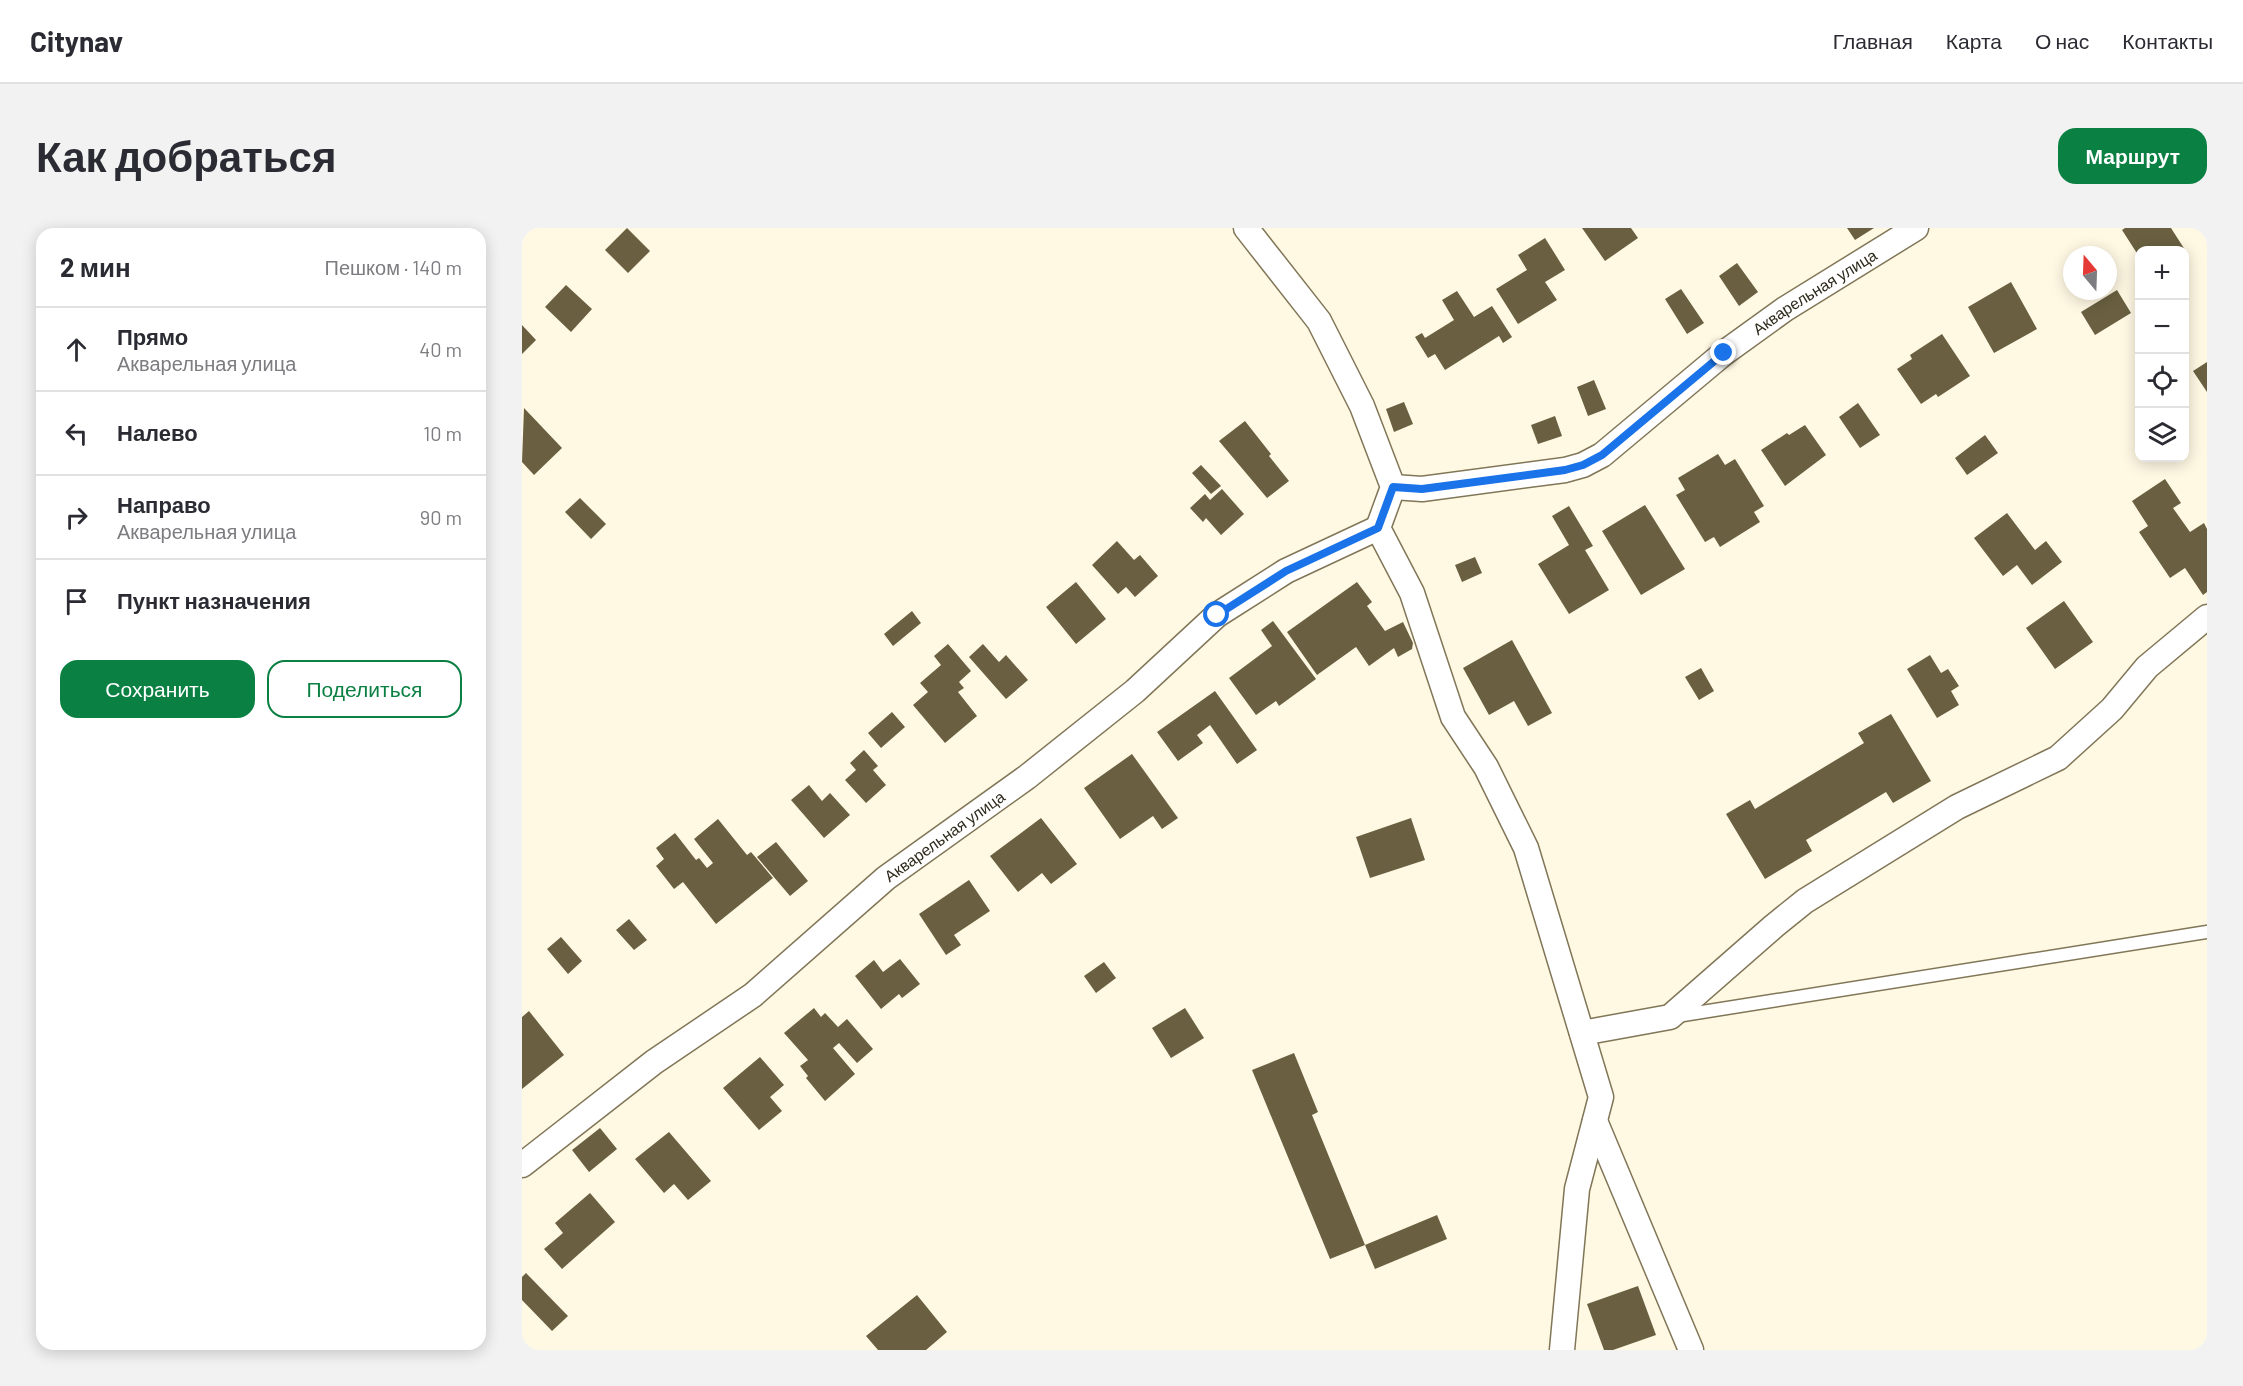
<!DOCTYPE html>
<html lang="ru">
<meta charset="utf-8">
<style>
body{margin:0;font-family:Barlow,sans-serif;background:#f2f2f3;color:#2b2b33}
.controls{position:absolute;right:18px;top:18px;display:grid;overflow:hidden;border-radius:12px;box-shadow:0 3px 15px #0003}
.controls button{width:54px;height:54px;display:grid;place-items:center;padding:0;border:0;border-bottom:2px solid #e1e1e2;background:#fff;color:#2b2b33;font:30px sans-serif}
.compass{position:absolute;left:1541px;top:18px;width:54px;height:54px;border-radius:50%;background:#fff;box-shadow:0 3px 15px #0003;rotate:341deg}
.stop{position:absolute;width:18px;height:18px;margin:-14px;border:4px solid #1a73e8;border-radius:50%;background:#fff}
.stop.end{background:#1a73e8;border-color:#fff;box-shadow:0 2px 6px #0008}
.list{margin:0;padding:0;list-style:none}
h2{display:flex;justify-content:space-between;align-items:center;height:78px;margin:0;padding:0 24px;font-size:26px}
h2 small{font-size:20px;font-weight:400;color:#7c7c81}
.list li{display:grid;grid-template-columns:39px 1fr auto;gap:18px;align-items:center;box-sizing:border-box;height:84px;padding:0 24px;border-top:2px solid #e1e1e2}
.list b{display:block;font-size:22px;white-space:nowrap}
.list p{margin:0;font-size:20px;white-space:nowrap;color:#7c7c81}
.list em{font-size:20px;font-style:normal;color:#7c7c81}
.actions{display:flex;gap:12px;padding:18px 24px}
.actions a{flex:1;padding:14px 0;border:2px solid #0b8043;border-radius:18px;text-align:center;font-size:21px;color:#0b8043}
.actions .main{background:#0b8043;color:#fff}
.icon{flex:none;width:33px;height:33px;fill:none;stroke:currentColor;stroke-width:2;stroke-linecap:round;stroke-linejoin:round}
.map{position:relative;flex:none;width:1685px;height:1122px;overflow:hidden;border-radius:18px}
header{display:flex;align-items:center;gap:36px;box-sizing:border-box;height:84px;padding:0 30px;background:#fff;border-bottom:2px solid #e1e1e2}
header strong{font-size:28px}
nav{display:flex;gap:33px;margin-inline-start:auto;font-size:21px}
.intro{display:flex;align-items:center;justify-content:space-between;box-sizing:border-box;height:144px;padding:0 36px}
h1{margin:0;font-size:42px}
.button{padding:15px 27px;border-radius:18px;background:#0b8043;color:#fff;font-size:21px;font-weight:700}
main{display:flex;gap:36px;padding:0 36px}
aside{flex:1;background:#fff;border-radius:18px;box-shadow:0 3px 15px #0003}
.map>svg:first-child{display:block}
.building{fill:#6a6041}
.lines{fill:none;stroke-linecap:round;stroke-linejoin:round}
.service-casing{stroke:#817657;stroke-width:15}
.minor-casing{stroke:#817657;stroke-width:27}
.service{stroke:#fff;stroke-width:12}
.minor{stroke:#fff;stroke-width:24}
.route{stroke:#1a73e8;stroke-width:8}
.labels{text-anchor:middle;stroke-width:6;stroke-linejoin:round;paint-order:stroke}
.street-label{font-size:16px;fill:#2e2a1c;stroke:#fff}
</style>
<header>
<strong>Citynav</strong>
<nav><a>Главная</a><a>Карта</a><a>О нас</a><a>Контакты</a></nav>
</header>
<div class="intro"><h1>Как добраться</h1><a class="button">Маршрут</a></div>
<main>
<aside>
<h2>2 мин<small>Пешком · 140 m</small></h2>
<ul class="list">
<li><svg class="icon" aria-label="ahead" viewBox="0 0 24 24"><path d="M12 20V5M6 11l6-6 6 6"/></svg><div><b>Прямо</b><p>Акварельная улица</p></div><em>40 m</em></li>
<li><svg class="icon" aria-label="left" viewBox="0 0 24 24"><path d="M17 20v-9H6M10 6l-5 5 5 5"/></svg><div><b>Налево</b></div><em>10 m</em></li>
<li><svg class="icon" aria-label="right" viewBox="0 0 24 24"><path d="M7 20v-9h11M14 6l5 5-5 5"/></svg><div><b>Направо</b><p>Акварельная улица</p></div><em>90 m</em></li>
<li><svg class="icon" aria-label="arrive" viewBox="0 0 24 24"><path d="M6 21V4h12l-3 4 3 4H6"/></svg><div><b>Пункт назначения</b></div></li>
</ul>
<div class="actions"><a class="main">Сохранить</a><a>Поделиться</a></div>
</aside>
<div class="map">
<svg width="1685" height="1122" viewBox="0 0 1685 1122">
<rect width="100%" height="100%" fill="#fff8e3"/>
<path class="building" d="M105 0 128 23 106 45 83 22Z
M1060 0H1109L1116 10 1083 33Z
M1325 0H1352L1333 12Z
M1603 0H1649L1665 25 1662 27V22H1618V30L1600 2Z
M1023 10 1043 42 1023 54 1035 72 996 96 974 61 1005 42 996 27Z
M1215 35 1236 64 1217 78 1197 48Z
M1489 54 1515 101 1472 125 1446 79Z
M44 57 70 81 49 104 23 79Z
M1159 61 1182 95 1165 106 1143 71Z
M1595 62 1609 85 1573 107 1559 84Z
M935 63 952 89 970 78 990 109 981 115 977 108 923 142 913 126 906 130 893 109 900 105 903 110 932 92 920 72Z
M0 97 14 112 0 126Z
M1420 106 1448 148 1416 169 1414 166 1399 176 1375 141 1390 131 1388 127Z
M1685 134V164L1671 143Z
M1072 152 1084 181 1066 188 1055 159Z
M882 174 891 196 872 204 864 181Z
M1336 175 1358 207 1338 220 1317 189Z
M2 180 40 220 12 247 0 234Z
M1033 188 1040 208 1016 216 1009 197Z
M723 193 749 226 747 228 767 253 745 270 697 213Z
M1283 197 1304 227 1263 258 1239 222 1265 205 1267 207Z
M1463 207 1476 225 1445 247 1433 230Z
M1196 226 1203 237 1213 231 1242 278 1232 284 1238 294 1198 319 1192 309 1183 314 1154 267 1163 262 1156 250Z
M679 237 699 258 689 266 670 245Z
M1643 251 1659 275 1651 280 1668 304 1682 295 1685 301V364L1681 367 1663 340 1648 350 1617 304 1626 298 1610 273Z
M700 261 722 286 699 307 684 290 681 294 668 280 683 266 688 272Z
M58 270 84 296 69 311 43 284Z
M1123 277 1163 341 1119 367 1080 303Z
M1047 278 1071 318 1063 322 1087 362 1047 386 1016 336 1047 317 1030 288Z
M1485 285 1513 322 1524 313 1540 334 1510 357 1495 337 1481 348 1452 310Z
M595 313 612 332 618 327 636 348 613 369 604 359 596 366 570 337Z
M953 329 960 345 940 354 933 337Z
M554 354 584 391 554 416 524 379Z
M835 354 850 374 845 378 863 403 881 394 891 415 890 421 876 429 872 420 847 438 834 419 795 447 765 404Z
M1542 373 1571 414 1533 441 1504 400Z
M390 383 399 395 371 418 362 406Z
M751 393 794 451 757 478 754 473 734 487 707 450 750 418 739 402Z
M990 412 1030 485 1006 498 992 473 967 487 941 440Z
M426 416 449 443 437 454 442 460 436 464 455 488 423 515 391 477 406 464 398 455 419 437 412 428Z
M461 416 477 434 484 427 506 452 484 471 447 429Z
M1408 427 1419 445 1426 441 1437 458 1429 463 1437 477 1415 490 1385 441Z
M1179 440 1192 463 1177 472 1163 449Z
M693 463 735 522 715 536 688 497 675 507 681 515 656 533 635 504Z
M370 484 383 499 359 520 346 505Z
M1369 486 1409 553 1371 575 1364 564 1284 612 1290 623 1243 651 1204 586 1228 572 1233 581 1342 515 1336 505Z
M342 522 356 538 351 542 364 557 344 575 323 552 334 542 328 535Z
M610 526 656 590 640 601 631 588 598 611 562 560Z
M287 557 300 573 308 565 328 587 302 610 269 572Z
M519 590 555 636 529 656 520 645 496 664 468 628Z
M889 590 903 632 848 650 834 609Z
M196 591 225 627 229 624 251 650 194 696 161 654 152 661 134 638 142 631 134 620 153 605 174 632 177 630 185 640 191 635 172 611Z
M254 614 286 653 268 668 235 629Z
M447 652 468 683 432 707 439 717 424 727 397 686Z
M107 691 125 712 112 722 94 702Z
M39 709 60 733 46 746 25 721Z
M378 731 398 756 380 770 377 766 359 781 333 748 352 732 361 744Z
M582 734 594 750 574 765 562 748Z
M292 780 299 789 303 785 316 799 325 791 351 821 335 835 317 815 311 820 333 846 303 873 284 850 286 848 278 838 286 832 262 805Z
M663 780 682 810 649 830 630 800Z
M7 783 42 827 0 861V789Z
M772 825 796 884 790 887 843 1017 808 1031 730 842Z
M238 829 262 857 248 869 260 883 237 902 201 860Z
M78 900 95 921 67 944 50 922Z
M147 904 189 953 166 972 152 956 142 965 113 931Z
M68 965 93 994 40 1041 22 1021 41 1005 33 995Z
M915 987 925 1011 853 1041 843 1017Z
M4 1045 46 1088 30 1103 0 1072V1049Z
M1116 1058 1134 1107 1091 1122H1082L1065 1076Z
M395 1067 425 1104 404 1122H356L344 1108Z"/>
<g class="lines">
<defs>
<path id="service" d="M1155 788 1685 704"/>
<g id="minor">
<path d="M724 0 797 93 840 178 871 259 856 300 890 365 931 489 964 539 1004 620 1079 869 1055 961 1040 1122"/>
<path id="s1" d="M871 259 900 261 1043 242 1061 237 1080 227 1202 125 1263 81 1394 0"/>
<path d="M1060 805 1148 789 1252 698 1283 673 1435 579 1536 530 1590 481 1625 439 1685 389"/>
<path d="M1073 893 1169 1122"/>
<path id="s2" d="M0 937 132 834 231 767 364 650 505 549 613 463 695 387 764 343 856 300"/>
</g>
</defs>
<use href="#service" class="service-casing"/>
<use href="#minor" class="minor-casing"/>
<use href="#service" class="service"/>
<use href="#minor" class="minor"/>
</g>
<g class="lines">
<path class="route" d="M695 387 764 343 856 300 871 259 900 261 1043 242 1061 237 1080 227 1202 125"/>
</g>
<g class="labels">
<g class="street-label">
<text dy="6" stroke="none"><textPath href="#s1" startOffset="482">Акварельная улица</textPath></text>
<text dy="6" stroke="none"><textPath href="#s2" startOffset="536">Акварельная улица</textPath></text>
</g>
</g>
</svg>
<div class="controls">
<button>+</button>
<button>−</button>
<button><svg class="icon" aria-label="locate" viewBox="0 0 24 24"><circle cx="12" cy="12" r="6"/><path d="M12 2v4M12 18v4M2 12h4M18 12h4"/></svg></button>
<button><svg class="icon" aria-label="layers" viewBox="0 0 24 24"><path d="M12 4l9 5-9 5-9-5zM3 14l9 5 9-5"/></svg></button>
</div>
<svg class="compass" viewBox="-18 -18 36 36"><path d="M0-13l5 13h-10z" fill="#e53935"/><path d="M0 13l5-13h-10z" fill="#7c7c81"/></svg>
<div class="stop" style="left:695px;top:387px"></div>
<div class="stop end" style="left:1202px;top:125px"></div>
</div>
</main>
